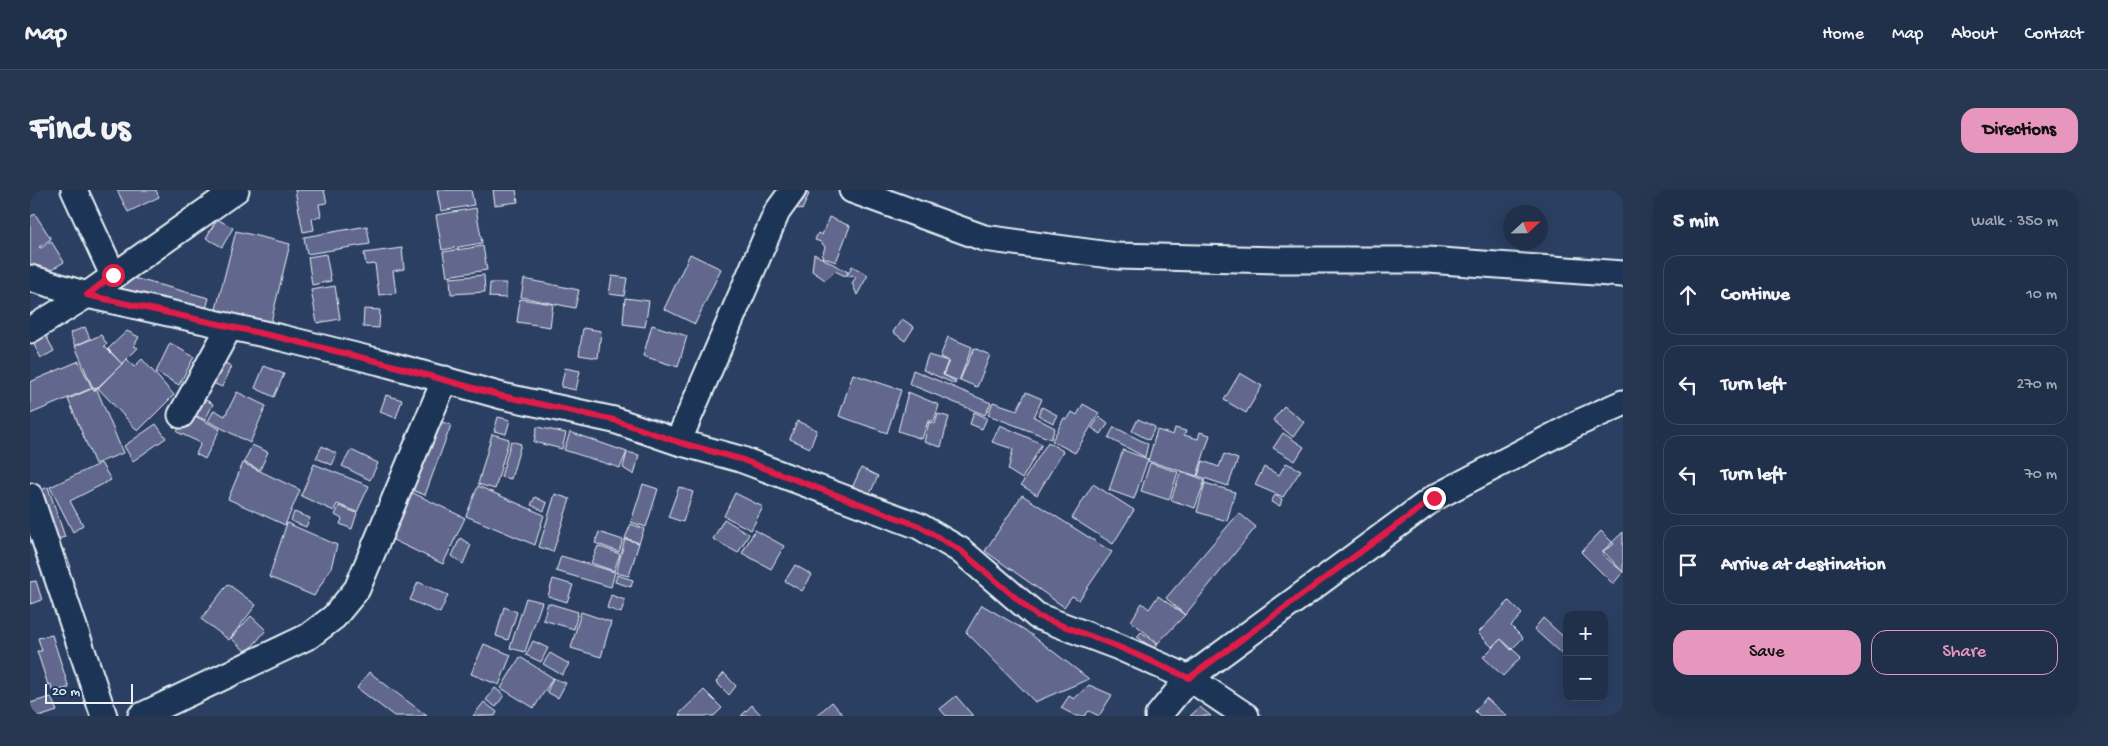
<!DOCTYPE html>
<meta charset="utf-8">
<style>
body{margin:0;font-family:"Gochi Hand",sans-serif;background:#283751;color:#f1f3f6}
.controls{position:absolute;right:15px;bottom:15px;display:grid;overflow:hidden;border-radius:10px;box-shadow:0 5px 20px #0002}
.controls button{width:45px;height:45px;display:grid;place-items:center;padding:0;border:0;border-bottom:1px solid #3d4a62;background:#202f4a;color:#f1f3f6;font:25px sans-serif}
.compass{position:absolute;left:1473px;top:15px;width:45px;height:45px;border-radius:50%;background:#202f4a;box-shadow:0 5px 20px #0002;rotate:68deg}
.scale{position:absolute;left:15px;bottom:12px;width:88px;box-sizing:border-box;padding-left:5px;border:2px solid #e8f1f8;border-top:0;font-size:14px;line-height:18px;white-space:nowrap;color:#e8f1f8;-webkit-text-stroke:4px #1d3557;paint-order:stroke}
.stop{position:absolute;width:15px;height:15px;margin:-11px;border:4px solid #e11d48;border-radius:50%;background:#fff}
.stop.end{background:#e11d48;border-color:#fff;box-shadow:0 1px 5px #0008}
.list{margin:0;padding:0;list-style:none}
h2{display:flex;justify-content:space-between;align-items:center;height:65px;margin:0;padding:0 20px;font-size:21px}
h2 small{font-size:16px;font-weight:400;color:#a2a9b5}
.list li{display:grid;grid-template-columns:32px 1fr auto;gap:15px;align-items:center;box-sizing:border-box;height:80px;margin:0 10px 10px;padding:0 10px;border:1px solid #3d4a62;border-radius:15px}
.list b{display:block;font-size:19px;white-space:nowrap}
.list em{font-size:16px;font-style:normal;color:#a2a9b5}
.actions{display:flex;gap:10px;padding:15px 20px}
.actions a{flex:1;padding:11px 0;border:1px solid #e797bd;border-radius:15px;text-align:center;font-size:18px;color:#e797bd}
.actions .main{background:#e797bd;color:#111}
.icon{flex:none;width:28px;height:28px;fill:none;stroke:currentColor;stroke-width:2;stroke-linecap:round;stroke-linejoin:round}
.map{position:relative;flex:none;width:1593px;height:526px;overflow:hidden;border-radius:15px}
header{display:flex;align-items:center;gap:30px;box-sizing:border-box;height:70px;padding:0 25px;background:#202f4a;border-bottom:1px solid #3d4a62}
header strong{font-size:24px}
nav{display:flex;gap:28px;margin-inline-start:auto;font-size:18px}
.intro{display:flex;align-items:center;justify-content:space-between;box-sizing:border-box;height:120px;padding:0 30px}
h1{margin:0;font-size:35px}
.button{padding:12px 22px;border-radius:15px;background:#e797bd;color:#111;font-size:18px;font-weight:700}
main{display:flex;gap:30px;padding:0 30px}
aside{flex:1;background:#202f4a;border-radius:15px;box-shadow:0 5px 20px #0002}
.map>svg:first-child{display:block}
.building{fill:#62678d;stroke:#e8f1f8}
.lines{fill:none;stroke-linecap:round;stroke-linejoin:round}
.street-casing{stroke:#e8f1f8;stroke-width:29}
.street{stroke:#1d3557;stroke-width:25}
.route{stroke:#e11d48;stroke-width:6}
</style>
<header>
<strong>Map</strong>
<nav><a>Home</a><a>Map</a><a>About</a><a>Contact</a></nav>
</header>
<div class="intro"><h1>Find us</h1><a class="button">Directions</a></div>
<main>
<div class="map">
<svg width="1593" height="526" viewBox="0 0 1593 526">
<rect width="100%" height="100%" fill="#2b3f62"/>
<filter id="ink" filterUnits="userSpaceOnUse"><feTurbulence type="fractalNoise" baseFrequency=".02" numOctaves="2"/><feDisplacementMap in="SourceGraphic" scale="10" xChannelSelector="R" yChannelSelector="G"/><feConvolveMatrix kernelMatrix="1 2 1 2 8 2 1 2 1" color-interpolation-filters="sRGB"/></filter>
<g filter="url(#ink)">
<path class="building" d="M87 0H126L129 7 98 22Z
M265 0H294L297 13 289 14 291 26 282 29 284 40 273 42Z
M407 0H441L444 15 411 21Z
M463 0H486L488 12 465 15Z
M768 0 779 4 772 20 755 13Z
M446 18 452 53 412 60 406 25Z
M5 24 21 49 9 57 11 58 21 51 34 72 13 85 0 78V27Z
M799 27 820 36 806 72 792 67 795 57 791 52 785 50 788 43 792 45Z
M187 29 203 38 192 57 176 48Z
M337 36 340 54 277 64 274 47Z
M206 41 260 54 239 140 184 127Z
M453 56 457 80 417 86 413 62Z
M372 58 374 79 363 81 366 103 349 105 345 74 336 75 334 63Z
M296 64 301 91 282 95 278 67Z
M660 64 691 79 665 134 634 119Z
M784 64 818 82 815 86 805 81 795 90 782 81Z
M822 76 838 85 827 105 822 93 826 87 821 85 819 87 817 86Z
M92 85 179 108 174 126 88 103Z
M454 85 455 102 421 104 420 88Z
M582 86 597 88 594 106 579 104Z
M494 89 549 100 545 118 491 107Z
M460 93H476V108L459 107Z
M305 96 310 129 287 133 281 100Z
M595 108 619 111 615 137 593 134Z
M490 109 523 114 520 137 487 132Z
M334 119 350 120 349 138 333 137Z
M872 129 884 137 875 151 863 142Z
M622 135 657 146 648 177 613 166Z
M55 137 60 149 45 156 40 143Z
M553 138 571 141 568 168 549 165Z
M97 141 109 147 104 156 108 158 92 174 78 159Z
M71 145 77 154 74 156 92 174 64 201 45 156Z
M16 146 24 161 11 168 3 153Z
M918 147 942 157 929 191 913 185 919 171 910 167Z
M140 153 164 167 149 195 126 182Z
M944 158 960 165 947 197 930 190Z
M898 165 918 171 913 184 926 192 925 194 893 180Z
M185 168 201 176 192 197 176 190Z
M97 169 104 177 112 169 144 205 108 241 68 198Z
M49 171 62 198 0 224V192Z
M234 176 254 184 244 207 225 198Z
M535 178 550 181 546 200 531 197Z
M883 180 961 213 955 225 879 194Z
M1210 183 1232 196 1216 223 1194 210Z
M823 184 871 200 857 243 809 226Z
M66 197 93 263 65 274 38 209Z
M207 202 236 216 220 253 178 231 184 220 195 226Z
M878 202 909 215 904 231H898L892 249 868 241Z
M996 202 1012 209 1004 227 1025 238 1021 249 958 225 963 212 987 220Z
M165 204 183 214 175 230 157 221Z
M356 205 372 210 366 228 350 222Z
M1053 214 1069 223 1045 263 1022 251 1034 228 1037 230 1042 222 1047 225Z
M1254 216 1274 232 1263 247 1243 230Z
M1012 217 1027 225 1023 233 1008 225Z
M157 222 190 239 175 269 166 264 171 253 147 242Z
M944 222 957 228 952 239 940 234Z
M908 224 919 227 911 257 894 252 899 232 905 234Z
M468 227 480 230 476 244 464 241Z
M1069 227 1078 234 1071 244 1062 238Z
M403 229 421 235 395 305 377 298Z
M1108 229 1125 237 1119 250 1102 241Z
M767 231 787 240 780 258 760 249Z
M126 234 136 248 103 271 94 256Z
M970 235 1012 254 992 289 978 280 983 259 962 252Z
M507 237 536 243 532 259 504 252Z
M1084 237 1118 254 1115 267 1078 248Z
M1145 238 1156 241 1154 245 1168 249 1170 242 1180 245 1167 286 1118 271 1127 240 1143 245Z
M540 242 597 262 590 278 534 260Z
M1253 243 1274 257 1265 271 1243 258Z
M462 244 479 249 465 299 448 294Z
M481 251 491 254 481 289 471 287Z
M1018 252 1033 261 1007 305 991 295Z
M222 255 238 262 230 280 214 272Z
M292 256 307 264 302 275 286 268Z
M321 260 348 273 340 290 312 276Z
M1093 260 1118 269 1104 309 1079 300Z
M597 262 609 265 604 285 593 278Z
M1194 264 1208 269 1198 296 1168 286 1173 271 1189 277Z
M71 273 81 290 40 311 53 335 43 342 20 297Z
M213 273 270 300 255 335 198 309Z
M1120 273 1148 282 1139 310 1111 301Z
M1256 273 1271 280 1253 307 1225 295 1234 277 1249 285Z
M284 274 339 296 327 322 307 314 304 321 271 306Z
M831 278 848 286 839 306 822 298Z
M1151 281 1175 290 1165 318 1141 310Z
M1175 293 1205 302 1197 331 1167 322Z
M613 294 628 299 616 337 601 332Z
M1063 294 1104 320 1083 354 1042 328Z
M448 296 514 325 505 355 436 326Z
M18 297 35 347 21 351 4 303Z
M649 297 663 302 653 332 638 327Z
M379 301 435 328 413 374 357 347Z
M705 303 733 317 721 340 694 326Z
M525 304 540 309 523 362 509 357Z
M992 305 1082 362 1049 410 1042 406 1034 417 955 361Z
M1245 305 1252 309 1250 316 1241 312Z
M505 307 517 313 514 321 501 315Z
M309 316 327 323 322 339 310 334 312 329 305 325Z
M264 322 280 328 276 337 261 331Z
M1209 323 1226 337 1155 425 1136 408Z
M694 329 719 344 708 363 683 349Z
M257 333 307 355 301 378 284 406 239 387Z
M601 334 614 339 609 353 595 348Z
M725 340 754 356 741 379 712 363Z
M1571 341 1584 354 1573 361V365L1593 382 1583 394 1551 362Z
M569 342 593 350 589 362 565 353Z
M1593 342V382L1573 361Z
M430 348 441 355 433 374 422 366Z
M595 349 609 353 599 386 586 383Z
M568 356 590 364 584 381 561 373Z
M34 359 41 377 30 382 23 364Z
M531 366 585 382 581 397 526 381Z
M765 375 782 385 772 401 755 391Z
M587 385 603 390 601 397 585 392Z
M523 389 543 395 537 412 518 406Z
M6 391 12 410 0 414V392Z
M388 392 418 405 410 423 380 410Z
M198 394 226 415 199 450 171 429Z
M581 405 595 410 591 423 577 418Z
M1128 406 1155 425 1128 453 1101 431 1112 413 1119 419Z
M496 408 512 412 495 462 480 458Z
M1479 411 1492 424 1481 436 1493 448 1481 460 1471 449 1462 457 1448 443Z
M518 413 548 422 544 439 513 430Z
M952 415 995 440 1059 489 1005 512 936 442Z
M474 417 487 422 478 450 466 446Z
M551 422 581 432 571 467 541 458Z
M221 426 236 440 217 463 201 448Z
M1513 428 1537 450V469L1504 439Z
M1111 442 1128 454 1124 459 1107 447Z
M22 445 39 498 22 501 21 494 18 495 7 461H12L8 448Z
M1471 449 1491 467 1473 486 1453 467Z
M503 451 518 458 511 472 496 465Z
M454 454 481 465 469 495 441 484Z
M520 463 539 474 532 485 513 474Z
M490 467 523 488 504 518 471 498Z
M339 482 397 526H364L327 498Z
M694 483 706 496 699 505 686 492Z
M523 488 536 493 528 508 517 502Z
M1059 495 1082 505 1069 526 1059 521 1054 526H1046L1031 518 1039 506 1044 509Z
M465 498 474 505 466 517 456 510Z
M674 500 692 518 684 526H651L649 524Z
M926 506 943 526H916L910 519Z
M21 507 27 521 12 526H0V513Z
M1456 508 1477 526H1450L1445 521Z
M454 512 467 522 465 526H443Z
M802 512 814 526H786Z
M722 515 732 526H711Z
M1170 517 1181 526H1160Z"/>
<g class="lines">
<defs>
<path id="street" d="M44 0 83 85
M822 0 954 48 1087 66 1249 70H1398L1593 84
M0 88 57 105 252 148 350 172 472 206 584 230 648 252 710 269 889 336 930 360 1007 426 1089 457 1159 488 1216 526
M0 140 57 105 206 0
M151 225 200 136
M648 252 747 22 763 0
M0 306 74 526
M111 526 279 446 304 427 327 399 415 189
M1128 526 1159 488 1404 308 1548 233 1593 213"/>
</defs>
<use href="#street" class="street-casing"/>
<use href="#street" class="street"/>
</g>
</g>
<g class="lines" filter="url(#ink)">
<path class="route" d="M83 85 57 105 252 148 350 172 472 206 584 230 648 252 710 269 889 336 930 360 1007 426 1089 457 1159 488 1404 308"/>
</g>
</svg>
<div class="controls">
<button>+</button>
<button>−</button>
</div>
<svg class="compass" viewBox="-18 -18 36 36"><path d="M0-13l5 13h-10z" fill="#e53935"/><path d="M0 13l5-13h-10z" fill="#a2a9b5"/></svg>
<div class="scale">20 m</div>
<div class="stop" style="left:83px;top:85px"></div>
<div class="stop end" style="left:1404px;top:308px"></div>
</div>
<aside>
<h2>5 min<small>Walk · 350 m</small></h2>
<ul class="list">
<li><svg class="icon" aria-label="ahead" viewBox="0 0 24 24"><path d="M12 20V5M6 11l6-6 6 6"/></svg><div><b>Continue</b></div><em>10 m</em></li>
<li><svg class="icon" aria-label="left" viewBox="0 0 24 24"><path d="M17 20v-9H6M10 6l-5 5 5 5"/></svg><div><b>Turn left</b></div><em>270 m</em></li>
<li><svg class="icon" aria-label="left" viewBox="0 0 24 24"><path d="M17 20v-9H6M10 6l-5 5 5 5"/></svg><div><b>Turn left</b></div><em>70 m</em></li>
<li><svg class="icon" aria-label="arrive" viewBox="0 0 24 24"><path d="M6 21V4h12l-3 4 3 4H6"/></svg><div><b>Arrive at destination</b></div></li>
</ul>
<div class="actions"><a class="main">Save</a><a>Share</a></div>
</aside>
</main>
